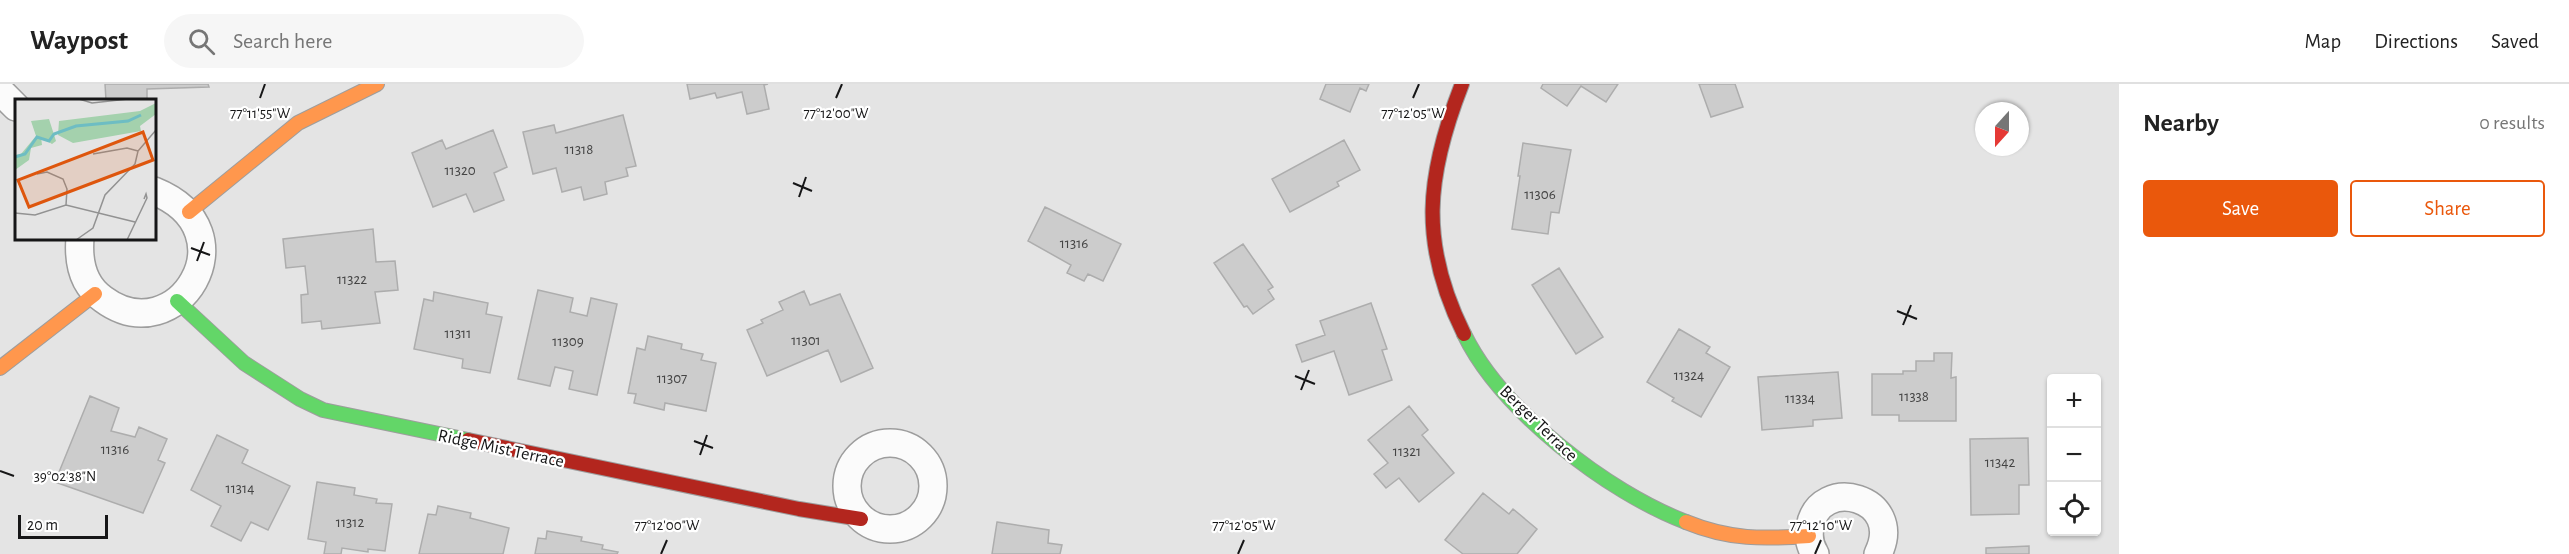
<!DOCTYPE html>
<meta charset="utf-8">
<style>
body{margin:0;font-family:"Alegreya Sans",sans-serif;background:#f6f6f6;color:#222}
.controls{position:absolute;right:18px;bottom:18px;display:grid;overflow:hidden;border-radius:6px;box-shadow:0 2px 4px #0004}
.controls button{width:54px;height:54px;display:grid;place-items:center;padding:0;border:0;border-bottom:2px solid #e0e0e0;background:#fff;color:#222;font:30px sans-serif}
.compass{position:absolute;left:1975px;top:18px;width:54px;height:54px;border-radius:50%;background:#fff;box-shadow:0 2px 4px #0004;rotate:201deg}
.scale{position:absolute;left:18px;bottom:15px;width:90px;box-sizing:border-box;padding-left:6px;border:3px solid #161617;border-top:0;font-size:16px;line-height:21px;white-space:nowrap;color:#161617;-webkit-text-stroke:4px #fff;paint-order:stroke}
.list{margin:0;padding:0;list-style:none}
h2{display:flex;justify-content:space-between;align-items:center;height:78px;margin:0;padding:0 24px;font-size:26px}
h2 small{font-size:20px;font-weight:400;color:#767676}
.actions{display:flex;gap:12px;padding:18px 24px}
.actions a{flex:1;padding:14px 0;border:2px solid #ea580c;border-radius:6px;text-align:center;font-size:21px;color:#ea580c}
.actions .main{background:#ea580c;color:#fff}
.icon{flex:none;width:33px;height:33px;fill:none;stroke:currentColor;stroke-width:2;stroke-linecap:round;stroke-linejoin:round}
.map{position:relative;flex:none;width:2119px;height:470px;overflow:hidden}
header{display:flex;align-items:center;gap:36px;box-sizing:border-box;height:84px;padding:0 30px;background:#fff;border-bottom:2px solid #e0e0e0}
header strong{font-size:28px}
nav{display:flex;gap:33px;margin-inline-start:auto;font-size:21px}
.search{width:420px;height:54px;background:#f6f6f6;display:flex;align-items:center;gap:15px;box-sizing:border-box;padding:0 21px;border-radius:33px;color:#767676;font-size:22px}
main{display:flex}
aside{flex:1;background:#fff}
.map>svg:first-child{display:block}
.building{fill:#ccc;stroke:#adadad;stroke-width:1.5}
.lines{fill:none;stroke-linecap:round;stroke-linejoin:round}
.street-casing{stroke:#9d9d9d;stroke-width:30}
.fast-casing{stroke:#9d9d9d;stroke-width:16}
.slow-casing{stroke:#9d9d9d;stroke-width:16}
.jam-casing{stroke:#9d9d9d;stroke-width:16}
.street{stroke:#fbfbfb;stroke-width:27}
.fast{stroke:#63d668;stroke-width:14}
.slow{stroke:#ff974d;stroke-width:14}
.jam{stroke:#b3261e;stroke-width:14}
.ticks{fill:none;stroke:#161617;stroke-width:2}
.labels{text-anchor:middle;stroke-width:4.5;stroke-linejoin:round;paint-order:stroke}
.number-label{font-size:15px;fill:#444}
.street-label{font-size:18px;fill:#161617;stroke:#fff}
.inset-river{fill:none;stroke:#6ebdc3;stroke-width:3}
.inset-road{fill:none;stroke:#929292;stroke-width:1.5}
.view{fill:#de560d;fill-opacity:0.15;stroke:#de560d;stroke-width:3}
.inset-edge{fill:none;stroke:#161617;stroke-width:3}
.ticks-label{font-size:15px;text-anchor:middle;fill:#161617;stroke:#fff;stroke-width:4.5;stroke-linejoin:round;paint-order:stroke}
</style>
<header>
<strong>Waypost</strong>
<div class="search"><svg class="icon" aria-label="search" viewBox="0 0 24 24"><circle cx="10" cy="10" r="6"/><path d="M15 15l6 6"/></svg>Search here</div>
<nav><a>Map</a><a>Directions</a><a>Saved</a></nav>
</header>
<main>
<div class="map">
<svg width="2119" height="470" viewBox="0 0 2119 470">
<rect width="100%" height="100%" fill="#e4e4e4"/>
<path class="building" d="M105 0H208L209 3 147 5V16H106Z
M687 0H768L764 1 769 25 747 30 742 8 717 14 715 9 690 15Z
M1326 0H1369L1366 7 1360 4 1350 28 1320 15Z
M1543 0H1618L1606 18 1581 2 1567 22 1541 4Z
M1699 0H1735L1743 23 1711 33Z
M623 31 636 82 626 84 628 92 605 98 607 110 584 116 581 103 562 108 556 84 533 90 523 48 554 41 556 49Z
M493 46 507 83 494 89 504 116 474 128 466 110 433 123 412 69 442 56 446 65Z
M1344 56 1360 86 1337 98 1339 102 1290 128 1272 95Z
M1523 59 1571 66 1559 129 1551 128 1548 150 1512 145 1520 92H1518Z
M1045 123 1121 160 1103 197 1088 190 1084 197 1067 189 1071 181 1028 157Z
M373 145 376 178 395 177 398 206 375 208 380 239 322 245 321 237 302 239 301 211 308 210 305 182 286 184 283 155Z
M1243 160 1273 203 1268 206 1274 215 1253 230 1247 222 1244 223 1214 179Z
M1559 184 1603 253 1576 270 1532 201Z
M538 206 573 214 570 228 587 232 591 214 617 220 597 311 569 305 573 287 555 283 550 302 518 295Z
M804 207 810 221 840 210 873 284 841 298 828 266 767 292 747 246 763 239 761 236 783 226 779 218Z
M434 208 488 219 486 230 502 233 490 289 462 284 463 275 414 265 424 215 433 217Z
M1371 219 1387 265 1382 266 1392 296 1349 311 1334 267 1302 278 1296 261 1325 251 1320 237Z
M1679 245 1710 263 1706 269 1730 283 1701 333 1672 317 1674 314 1647 298Z
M648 252 682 260 681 265 703 270 701 276 716 279 706 327 665 319 664 326 634 319 636 310 628 309 637 264 645 266Z
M1934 269H1952L1951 294 1956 293V337H1899V331H1872V290H1903V287H1916V277H1934Z
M1838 288 1842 334 1813 336V342L1762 346 1758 293Z
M90 312 119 324 111 347 135 353 139 343 167 355 158 376 165 379 143 429 55 398Z
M1409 322 1428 346 1422 351 1454 389 1419 418 1399 394 1386 404 1374 390 1388 379 1368 356Z
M217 351 248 366 242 379 290 402 268 446 251 438 241 457 211 442 221 422 191 406Z
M2028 354 2029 401H2019V430L1971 431 1970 355Z
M317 398 355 404 354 411 377 415 376 419 392 420 385 467 368 465V468L342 464 341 470H324L326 458 308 455Z
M1483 409 1509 430 1513 425 1537 445 1517 470H1463L1445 456Z
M438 422 471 429 470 434 509 444 503 470H419L428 430 436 431Z
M997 438 1049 446 1048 459 1062 461 1060 470H992Z
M547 447 582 453 581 457 603 461 602 465 618 468 617 470H535L538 454 546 455Z
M2029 462V470H1986V464Z"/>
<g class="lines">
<defs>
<path id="street" d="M0 7 16 23
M80 154C78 178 83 201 103 215 177 270 254 147 154 107
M847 402a43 43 0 1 1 86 0a43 43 0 1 1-86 0Z
M1815 470C1810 462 1808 453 1810 443 1819 390 1906 413 1878 470"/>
<path id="fast" d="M177 217 244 279 300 315 323 326 468 356
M1464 250C1501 326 1607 408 1686 438"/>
<path id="slow" d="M189 128 298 39 377 0
M0 284 95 210
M1686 438C1730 456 1763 455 1809 452"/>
<path id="jam" d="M1462 0C1426 92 1419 159 1464 250
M468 356 799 425 861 435"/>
</defs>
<use href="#street" class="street-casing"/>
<use href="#fast" class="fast-casing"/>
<use href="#slow" class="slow-casing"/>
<use href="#jam" class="jam-casing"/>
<use href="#street" class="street"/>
<use href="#fast" class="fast"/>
<use href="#slow" class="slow"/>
<use href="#jam" class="jam"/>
</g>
<path class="ticks" d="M260 14 265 0M836 14 842 0M1413 14 1419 0M793 99 812 107M799 113 806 93M191 164 210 171M197 177 204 158M1897 227 1917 235M1903 241 1911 221M1295 292 1315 300M1301 306 1309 286M694 357 713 364M700 371 707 351M0 387 14 392M661 470 667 456M1238 470 1244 456M1815 470 1821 456"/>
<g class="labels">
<g class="number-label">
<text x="579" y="70">11318</text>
<text x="460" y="91">11320</text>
<text x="1540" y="115">11306</text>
<text x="1074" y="164">11316</text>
<text x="352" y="200">11322</text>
<text x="458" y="254">11311</text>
<text x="806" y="261">11301</text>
<text x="568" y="262">11309</text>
<text x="1689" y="296">11324</text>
<text x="672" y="299">11307</text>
<text x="1914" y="317">11338</text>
<text x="1800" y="319">11334</text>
<text x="115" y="370">11316</text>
<text x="1407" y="372">11321</text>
<text x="2000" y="383">11342</text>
<text x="240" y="409">11314</text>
<text x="350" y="443">11312</text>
</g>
<g class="street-label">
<text transform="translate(1539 339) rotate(44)" y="6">Berger Terrace</text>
<text transform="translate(501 364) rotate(12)" y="6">Ridge Mist Terrace</text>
</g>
</g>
<g transform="translate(15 15)">
<rect width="141" height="141" fill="#e4e4e4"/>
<path d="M141 4V15L125 27 126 32 58 44 43 36 44 22 125 12ZM34 20 41 42 37 45 26 38 27 46 16 49 14 61 0 71V56L6 55 21 37 16 22Z" fill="#a4d1ad"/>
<path class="inset-river" d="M0 58 10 55 22 38 34 42 39 35 61 27 113 22 126 16"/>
<path class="inset-road" d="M64 0 77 4 113 0M78 55 112 49 123 52M22 75 32 73 48 80 52 90 51 106M0 114 20 116 51 106 120 123M61 141 78 129 90 96 120 65 123 52 141 31M112 141 132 99 131 95 129 100"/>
<path class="view" d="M128 33 138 61 14 108 3 81Z"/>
<rect width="141" height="141" class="inset-edge"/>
</g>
<g class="ticks-label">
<text x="1413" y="34">77°12'05"W</text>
<text x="260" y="34">77°11'55"W</text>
<text x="836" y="34">77°12'00"W</text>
<text x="65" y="397">39°02'38"N</text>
<text x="667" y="446">77°12'00"W</text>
<text x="1244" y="446">77°12'05"W</text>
<text x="1821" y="446">77°12'10"W</text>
</g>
</svg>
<div class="controls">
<button>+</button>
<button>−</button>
<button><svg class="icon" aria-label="locate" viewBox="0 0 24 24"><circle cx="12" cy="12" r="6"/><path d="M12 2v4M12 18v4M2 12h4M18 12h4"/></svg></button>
</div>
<svg class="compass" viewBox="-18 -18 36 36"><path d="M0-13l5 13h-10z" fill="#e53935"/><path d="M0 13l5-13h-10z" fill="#767676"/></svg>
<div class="scale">20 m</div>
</div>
<aside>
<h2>Nearby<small>0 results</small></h2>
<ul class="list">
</ul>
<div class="actions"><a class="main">Save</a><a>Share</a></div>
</aside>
</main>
